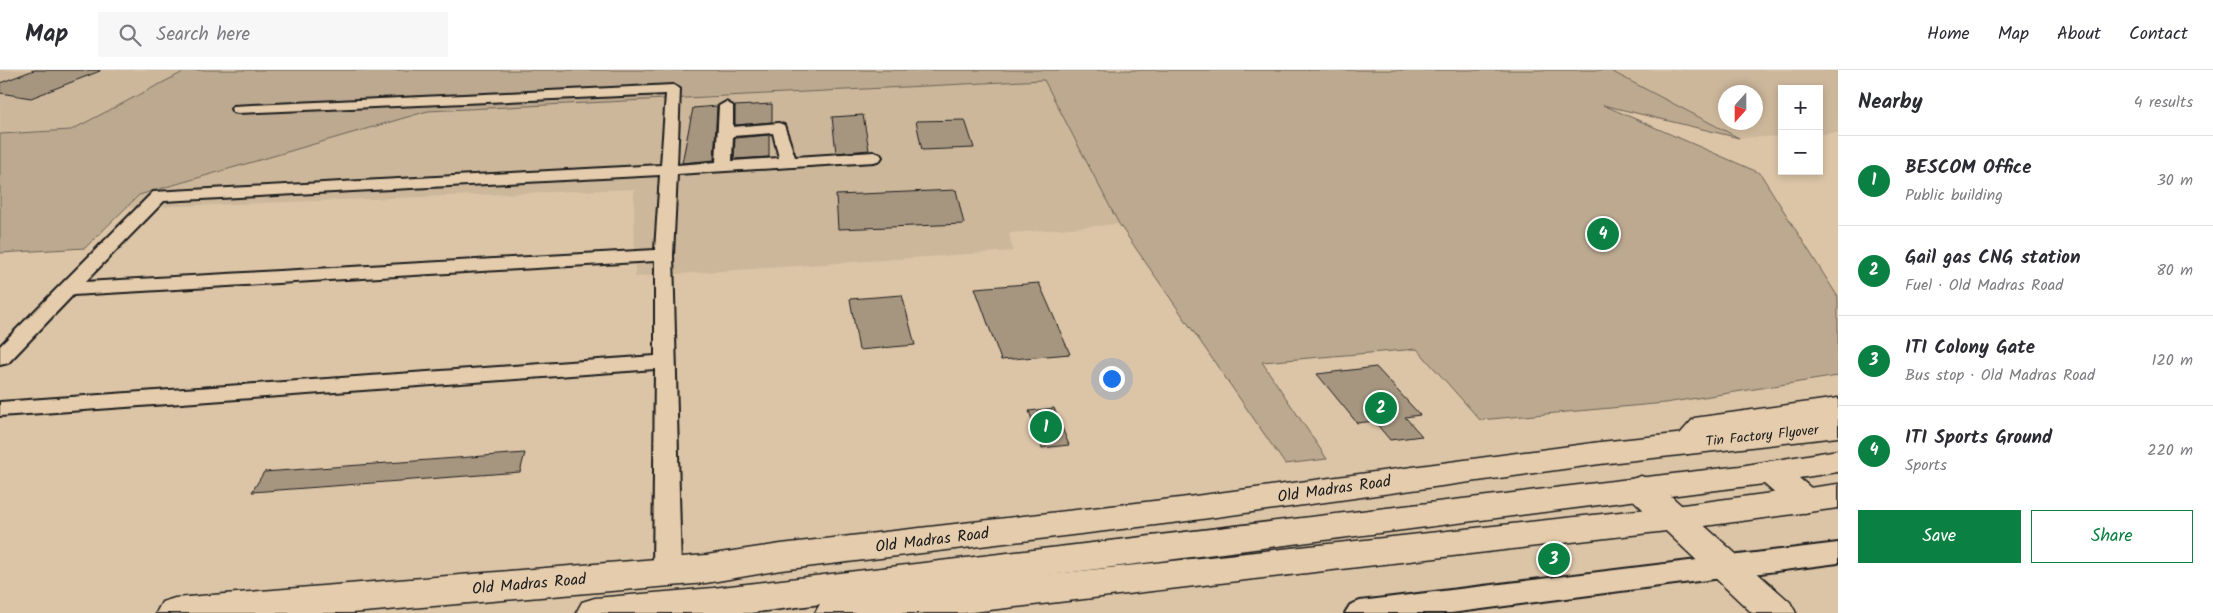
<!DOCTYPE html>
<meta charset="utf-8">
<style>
body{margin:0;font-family:Kalam,sans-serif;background:#f7f7f7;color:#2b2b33}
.controls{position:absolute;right:15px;top:15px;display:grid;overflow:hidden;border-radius:0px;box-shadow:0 2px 8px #0003}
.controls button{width:45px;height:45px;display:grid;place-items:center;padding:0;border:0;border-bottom:1px solid #e1e1e2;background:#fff;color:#2b2b33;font:25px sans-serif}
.compass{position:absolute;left:1718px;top:15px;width:45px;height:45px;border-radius:50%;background:#fff;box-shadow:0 2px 8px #0003;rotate:201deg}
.you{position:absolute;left:1111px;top:308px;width:18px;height:18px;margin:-12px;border:4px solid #fff;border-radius:50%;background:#1a73e8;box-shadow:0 0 0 8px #1a73e833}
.badge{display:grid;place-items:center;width:32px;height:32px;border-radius:50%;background:#0b8043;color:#fff;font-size:16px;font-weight:700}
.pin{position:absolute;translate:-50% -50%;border:2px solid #fff;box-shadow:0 1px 5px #0006}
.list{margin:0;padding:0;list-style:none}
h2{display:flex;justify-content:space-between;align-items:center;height:65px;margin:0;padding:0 20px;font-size:21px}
h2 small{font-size:16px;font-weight:400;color:#7c7c81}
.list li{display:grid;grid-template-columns:32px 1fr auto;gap:15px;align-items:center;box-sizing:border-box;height:90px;padding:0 20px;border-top:1px solid #e1e1e2}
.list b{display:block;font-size:19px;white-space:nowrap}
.list p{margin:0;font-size:16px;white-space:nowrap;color:#7c7c81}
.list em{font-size:16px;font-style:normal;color:#7c7c81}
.actions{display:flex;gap:10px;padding:15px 20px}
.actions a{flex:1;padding:11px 0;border:1px solid #0b8043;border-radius:0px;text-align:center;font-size:18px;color:#0b8043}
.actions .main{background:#0b8043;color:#fff}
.icon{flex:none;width:28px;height:28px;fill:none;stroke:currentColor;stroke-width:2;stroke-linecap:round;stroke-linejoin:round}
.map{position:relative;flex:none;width:1838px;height:543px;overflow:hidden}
header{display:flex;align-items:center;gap:30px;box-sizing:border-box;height:70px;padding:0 25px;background:#fff;border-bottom:1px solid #e1e1e2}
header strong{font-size:24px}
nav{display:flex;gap:28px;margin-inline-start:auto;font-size:18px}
.search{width:350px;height:45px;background:#f7f7f7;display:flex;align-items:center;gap:12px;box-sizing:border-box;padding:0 18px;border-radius:0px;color:#7c7c81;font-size:19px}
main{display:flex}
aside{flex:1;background:#fff}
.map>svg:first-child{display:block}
.built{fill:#ccb79b;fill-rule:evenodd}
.green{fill:#bca990;stroke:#6c6256}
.building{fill:#a69680;stroke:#1c1c1c}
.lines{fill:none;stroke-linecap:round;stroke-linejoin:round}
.minor-casing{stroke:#1c1c1c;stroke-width:4}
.tertiary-casing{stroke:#1c1c1c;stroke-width:3}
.secondary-casing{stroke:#1c1c1c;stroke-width:3}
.trunk-casing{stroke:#1c1c1c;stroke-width:3}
.minor{fill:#e4ccad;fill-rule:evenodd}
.tertiary{fill:#e4ccad;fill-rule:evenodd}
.secondary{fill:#e4ccad;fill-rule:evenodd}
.trunk{fill:#e4ccad;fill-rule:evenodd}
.labels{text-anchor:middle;stroke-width:4;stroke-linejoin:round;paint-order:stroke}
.street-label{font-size:14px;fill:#1c1c1c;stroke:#e4ccad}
.near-street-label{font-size:16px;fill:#1c1c1c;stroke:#e4ccad}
</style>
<header>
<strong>Map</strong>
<div class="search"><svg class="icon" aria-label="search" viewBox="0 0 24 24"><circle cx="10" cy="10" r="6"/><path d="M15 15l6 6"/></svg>Search here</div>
<nav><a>Home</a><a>Map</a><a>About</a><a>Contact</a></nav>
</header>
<main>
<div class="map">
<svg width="1838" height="543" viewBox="0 0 1838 543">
<rect width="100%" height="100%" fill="#dcc5a7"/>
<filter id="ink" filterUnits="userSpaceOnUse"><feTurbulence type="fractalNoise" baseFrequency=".02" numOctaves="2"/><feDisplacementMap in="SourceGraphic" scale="10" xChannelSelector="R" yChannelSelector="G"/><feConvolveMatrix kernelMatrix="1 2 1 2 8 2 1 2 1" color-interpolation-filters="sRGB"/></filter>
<g filter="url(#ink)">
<path class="built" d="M0 0H187L71 60 0 64Z
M1609 0H1838V63L1819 64V19H1782V66L1739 68ZM1756 22V52H1726V22Z
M1044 10 1119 154 1009 163 1013 181 635 207 634 119 125 138 139 125 428 41Z"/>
<path class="green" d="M187 0H1609L1739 68 1603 35 1760 103 1838 227V306L1665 333 1480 350 1417 279 1262 292 1327 389 1285 394 1119 154 1044 10 428 41 139 125 85 178 0 183V64L71 60Z"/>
<path class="building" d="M34 0H100V1L31 28 0 23V13Z
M772 34V52L735 55V36Z
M717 36 714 90 682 93 693 38Z
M863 45 869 80 836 83 832 47Z
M965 50 974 78 922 80 916 51Z
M769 65V87L734 89 735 68Z
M956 120 964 154 838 159 836 125Z
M1039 213 1070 284 1001 290 975 218Z
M902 225 915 275 859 280 850 229Z
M1376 297 1420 345 1405 347 1422 366 1390 370 1374 351 1357 353 1317 304Z
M1054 338 1069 375 1042 378 1029 341Z
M525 383 520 402 252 422 264 402Z"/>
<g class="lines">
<defs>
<path id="minor" d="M673 15 680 19 677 95 716 92 719 36 726 32 733 36V57L779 53 784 55 795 87 874 82 880 84 882 87 880 90 874 92 677 104 673 185 681 502 677 510 667 513 657 510 653 502 655 299 0 346V332L655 286V191L73 225 8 293 0 295V276L153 122 661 95 666 24 238 43 233 42 231 39 233 36ZM773 63 779 88 732 91 733 66ZM660 105 655 180 85 212 164 131Z
M1838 473V493L1451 543H1345L1350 535 1360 531Z"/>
<path id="tertiary" d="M1838 328V348L1714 364 1698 381 1687 384 1676 381 1671 374 1694 348Z
M1838 414V438L1675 460 964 543H815L821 532 834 528 1675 436Z"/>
<path id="secondary" d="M1641 406 1653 410 1790 532 1796 543H1752L1629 426 1625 418 1629 410Z"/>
<path id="trunk" d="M1838 347V367L1600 394 1180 452 781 500 706 513 352 543H156L162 532 175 528 706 485 781 474 1180 428 1600 372Z
M1838 380V402L1799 408 1817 423 1822 431 1817 439 1805 443 1793 439 1764 414 751 543H576L582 532 595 528 713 518 1740 396Z"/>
</defs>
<use href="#minor" class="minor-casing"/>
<use href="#tertiary" class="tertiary-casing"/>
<use href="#secondary" class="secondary-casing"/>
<use href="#trunk" class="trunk-casing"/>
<use href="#minor" class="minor"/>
<use href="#tertiary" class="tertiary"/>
<use href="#secondary" class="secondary"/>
<use href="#trunk" class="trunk"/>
</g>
</g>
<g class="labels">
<g class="street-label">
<text transform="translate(1762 365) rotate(-6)" y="5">Tin Factory Flyover</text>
</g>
<g class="near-street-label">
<text transform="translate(1334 418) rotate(-8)" y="6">Old Madras Road</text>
<text transform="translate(932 469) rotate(-7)" y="6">Old Madras Road</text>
<text transform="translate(529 513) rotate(-5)" y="6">Old Madras Road</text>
</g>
</g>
</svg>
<div class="controls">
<button>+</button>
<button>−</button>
</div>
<svg class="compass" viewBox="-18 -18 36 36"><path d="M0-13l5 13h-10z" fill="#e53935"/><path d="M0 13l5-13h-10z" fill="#7c7c81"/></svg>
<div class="you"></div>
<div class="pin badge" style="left:1046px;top:357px">1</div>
<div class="pin badge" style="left:1381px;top:338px">2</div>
<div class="pin badge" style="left:1554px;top:489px">3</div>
<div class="pin badge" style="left:1603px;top:164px">4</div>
</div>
<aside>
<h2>Nearby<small>4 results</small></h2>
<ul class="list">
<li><span class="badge">1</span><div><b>BESCOM Office</b><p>Public building</p></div><em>30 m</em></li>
<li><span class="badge">2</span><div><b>Gail gas CNG station</b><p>Fuel · Old Madras Road</p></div><em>80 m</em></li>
<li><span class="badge">3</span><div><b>ITI Colony Gate</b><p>Bus stop · Old Madras Road</p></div><em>120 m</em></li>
<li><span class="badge">4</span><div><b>ITI Sports Ground</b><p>Sports</p></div><em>220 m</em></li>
</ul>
<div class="actions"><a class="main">Save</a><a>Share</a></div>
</aside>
</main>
